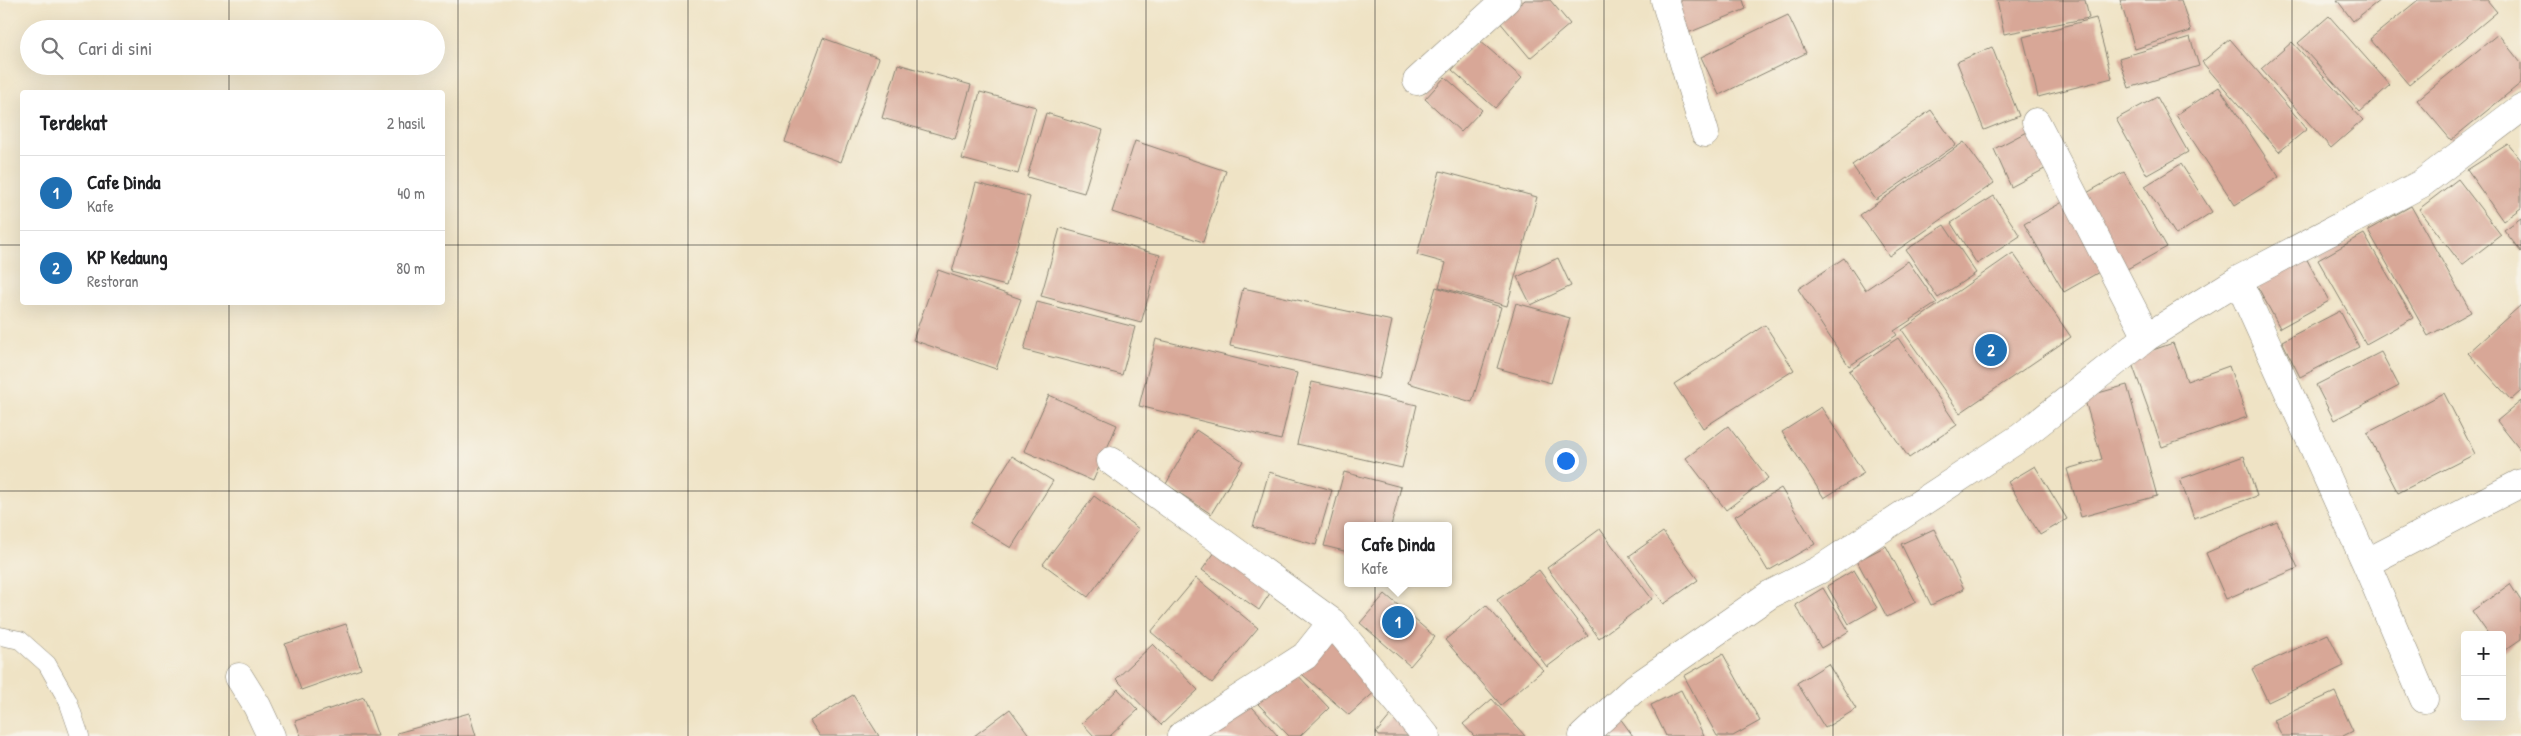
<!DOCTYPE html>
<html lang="id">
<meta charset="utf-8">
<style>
body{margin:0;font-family:"Patrick Hand",sans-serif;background:#f6f6f6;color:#202124}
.controls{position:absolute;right:15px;bottom:15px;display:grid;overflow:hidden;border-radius:5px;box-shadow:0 5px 20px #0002}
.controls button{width:45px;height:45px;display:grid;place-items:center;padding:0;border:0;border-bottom:1px solid #e0e0e0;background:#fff;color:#202124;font:25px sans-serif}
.you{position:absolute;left:1565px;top:460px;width:18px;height:18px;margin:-12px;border:4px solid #fff;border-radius:50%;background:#1a73e8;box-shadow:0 0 0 8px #1a73e833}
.badge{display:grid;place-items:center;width:32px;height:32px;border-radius:50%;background:#1f6fb2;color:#fff;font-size:16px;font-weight:700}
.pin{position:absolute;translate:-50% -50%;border:2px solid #fff;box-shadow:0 1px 5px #0006}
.popup{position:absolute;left:1344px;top:522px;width:108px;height:65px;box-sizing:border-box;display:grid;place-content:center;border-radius:5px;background:#fff;filter:drop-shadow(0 1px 4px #0005);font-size:16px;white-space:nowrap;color:#757577}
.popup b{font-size:19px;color:#202124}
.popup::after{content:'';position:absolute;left:50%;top:100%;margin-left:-10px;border:10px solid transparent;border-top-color:#fff}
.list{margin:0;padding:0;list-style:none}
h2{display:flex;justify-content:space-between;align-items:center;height:65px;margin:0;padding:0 20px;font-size:21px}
h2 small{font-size:16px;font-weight:400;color:#757577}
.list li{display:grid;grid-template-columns:32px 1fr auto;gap:15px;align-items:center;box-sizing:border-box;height:75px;padding:0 20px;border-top:1px solid #e0e0e0}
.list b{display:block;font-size:19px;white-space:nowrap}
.list p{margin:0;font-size:16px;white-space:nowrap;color:#757577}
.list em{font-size:16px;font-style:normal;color:#757577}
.icon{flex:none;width:28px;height:28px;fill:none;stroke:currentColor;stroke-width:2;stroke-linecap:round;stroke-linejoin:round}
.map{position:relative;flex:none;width:2521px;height:736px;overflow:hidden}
.search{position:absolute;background:#fff;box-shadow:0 5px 20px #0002;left:20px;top:20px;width:425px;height:55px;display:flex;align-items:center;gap:12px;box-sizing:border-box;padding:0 18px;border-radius:28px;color:#757577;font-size:19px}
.panel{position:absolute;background:#fff;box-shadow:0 5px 20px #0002;left:20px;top:90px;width:425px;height:215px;border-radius:5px}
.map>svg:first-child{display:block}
.building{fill:#d8a797}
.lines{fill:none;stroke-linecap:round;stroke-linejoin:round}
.service-casing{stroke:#868070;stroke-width:19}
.minor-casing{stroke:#868070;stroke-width:29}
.service{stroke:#fff;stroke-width:18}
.minor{stroke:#fff;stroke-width:28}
.grid{fill:none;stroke:#1c1c1c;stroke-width:1;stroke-opacity:0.55}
</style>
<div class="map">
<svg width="2521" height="736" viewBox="0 0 2521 736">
<rect width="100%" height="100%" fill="#f7f3e8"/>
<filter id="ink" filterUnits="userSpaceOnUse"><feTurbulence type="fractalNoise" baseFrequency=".02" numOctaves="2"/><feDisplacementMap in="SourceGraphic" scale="10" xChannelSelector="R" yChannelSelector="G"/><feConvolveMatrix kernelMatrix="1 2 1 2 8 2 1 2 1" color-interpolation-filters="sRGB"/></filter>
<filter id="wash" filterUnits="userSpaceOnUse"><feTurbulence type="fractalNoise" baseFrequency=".0096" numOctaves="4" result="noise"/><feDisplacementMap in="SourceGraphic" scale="20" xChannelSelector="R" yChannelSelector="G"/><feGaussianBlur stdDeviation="1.12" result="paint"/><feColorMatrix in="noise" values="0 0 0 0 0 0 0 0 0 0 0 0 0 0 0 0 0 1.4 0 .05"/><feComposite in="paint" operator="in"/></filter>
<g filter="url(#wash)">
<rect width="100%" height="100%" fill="#efe3c5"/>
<g id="blocks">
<path class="building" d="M1525 0H1550L1570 24 1530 58 1499 21Z
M1666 0H1743L1746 9 1681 36Z
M1997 0H2085L2089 18 2004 34Z
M2120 0H2181L2191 31 2135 49Z
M2337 0H2380L2353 21Z
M2418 0H2487L2497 12 2409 85 2370 39Z
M1788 15 1806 53 1719 95 1701 57Z
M2329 16 2390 85 2360 112 2298 43Z
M2096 18 2112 78 2038 97 2023 37Z
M2498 34 2521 63V83L2451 140 2417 100Z
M2190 37 2199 66 2129 88 2119 58Z
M823 38 879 58 841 162 785 142Z
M2230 39 2307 129 2279 152 2202 62Z
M1479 40 1522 78 1495 108 1452 70Z
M2292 42 2363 120 2331 148 2261 69Z
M1992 47 2019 116 1984 130 1957 62Z
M898 64 971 85 955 139 882 118Z
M1445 77 1482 110 1461 132 1425 99Z
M2219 87 2279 177 2235 205 2176 115Z
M980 92 1036 107 1018 174 962 159Z
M2157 97 2188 152 2147 175 2116 119Z
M1931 110 1956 145 1876 200 1852 165Z
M1046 113 1103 130 1084 193 1027 177Z
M2030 130 2052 165 2011 187 1994 149Z
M1135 141 1226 171 1203 242 1112 212Z
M1964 142 1994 183 1889 256 1860 215Z
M2508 144 2521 160V208L2503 221 2467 170Z
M2181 164 2212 212 2176 235 2145 186Z
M1440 171 1537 197 1507 306 1439 287 1446 263 1417 255Z
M2124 172 2167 247 2118 274 2076 199Z
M2458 179 2501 235 2462 265 2419 209Z
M976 183 1030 197 1006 286 952 272Z
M1994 196 2020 236 1977 264 1951 223Z
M2068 199 2108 267 2064 292 2024 224Z
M2411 206 2471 312 2428 336 2368 230Z
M2521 218V252L2504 230Z
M1944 225 1976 273 1938 298 1906 250Z
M1060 228 1160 255 1141 323 1041 296Z
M2364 234 2413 318 2366 344 2318 260Z
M2013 253 2071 337 1960 413 1902 330Z
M2304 254 2329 301 2280 328 2254 280Z
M1558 258 1571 286 1531 305 1517 277Z
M1844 258 1865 290 1908 261 1937 303 1894 331 1897 335 1849 366 1798 289Z
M938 270 1021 299 996 369 913 340Z
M1436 287 1501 307 1472 402 1408 383Z
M1243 288 1392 321 1379 379 1230 346Z
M1037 302 1135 327 1122 375 1024 350Z
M1516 303 1570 318 1551 383 1497 368Z
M2521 305V391L2511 400 2468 353Z
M2340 311 2359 347 2300 377 2282 341Z
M1765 325 1794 370 1703 428 1674 384Z
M1898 338 1957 425 1909 458 1849 371Z
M1156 339 1297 373 1281 440 1139 406Z
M2173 343 2187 381 2229 366 2247 417 2162 447 2130 358Z
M2381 352 2399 386 2334 420 2316 385Z
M1312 382 1417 405 1402 468 1297 444Z
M2127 385 2157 496 2081 517 2067 469 2102 459 2084 397Z
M2444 393 2475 454 2398 493 2367 433Z
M1049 395 1117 425 1093 481 1024 451Z
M2521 401V451L2497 421Z
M1821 407 1864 473 1824 498 1782 432Z
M1728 426 1768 478 1726 510 1686 458Z
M1196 430 1243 461 1211 514 1166 484Z
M1012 456 1053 481 1011 548 970 523Z
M2244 456 2257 496 2194 518 2180 479Z
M2035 466 2067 519 2040 535 2008 482Z
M1269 472 1332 490 1316 545 1253 527Z
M1344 472 1401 487 1391 526H1348V552L1324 546Z
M1781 488 1815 544 1768 571 1735 516Z
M1094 496 1139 529 1088 597 1043 564Z
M2277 522 2298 568 2226 599 2206 553Z
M1600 529 1652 599 1599 638 1547 568Z
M1934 529 1964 589 1931 605 1901 544Z
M1663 532 1698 580 1664 604 1629 556Z
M1886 546 1916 602 1887 617 1857 561Z
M1218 548 1274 587 1259 610 1202 570Z
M1539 570 1588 636 1547 667 1497 600Z
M1854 570 1877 608 1849 624 1827 586Z
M1196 578 1258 628 1212 683 1151 632Z
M2510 584 2521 601V639L2502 652V635H2489L2472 611Z
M1823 588 1849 631 1821 648 1795 605Z
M1385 594 1435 637 1410 666 1360 623Z
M1486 605 1543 670 1501 705 1445 640Z
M346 624 361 669 301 690 285 644Z
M2328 634 2344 666 2268 702 2252 669Z
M1335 635 1379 688 1349 715 1296 669Z
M1153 644 1198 690 1161 725 1116 679Z
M1723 654 1760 721 1733 736H1717L1684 676Z
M1828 664 1856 709 1825 728 1797 683Z
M1293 670 1329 708 1300 736H1289L1258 704Z
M1118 689 1138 710 1110 736H1094L1082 723Z
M1681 690 1704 736H1666L1651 705Z
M2335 692 2353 731 2343 736H2282L2274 720Z
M853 695 879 736H820L810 721Z
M364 697 378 736H301L295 721Z
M1245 699 1278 736H1203Z
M1492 699 1525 736H1474L1463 724Z
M1010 709 1030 736H974Z
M1396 709 1418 736H1378L1376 733Z
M469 713 476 736H398L397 733Z
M1617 714 1633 736H1588Z"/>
</g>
</g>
<g filter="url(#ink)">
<use href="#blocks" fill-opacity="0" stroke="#868070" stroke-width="1"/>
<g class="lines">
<defs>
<path id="service" d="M0 636 20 640 47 664 68 701 80 736"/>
<path id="minor" d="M1665 0 1705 133
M1417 81 1506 0
M2036 122 2147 337
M2238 280 2366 563 2424 699
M1111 461 1332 622 1426 736
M2366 563 2521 483
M239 677 257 706 271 736
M1181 736 1305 656 1332 622
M1583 736 1635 688 1769 595 1819 570 2021 437 2147 337 2238 280 2421 184 2521 108"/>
</defs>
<use href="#service" class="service-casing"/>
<use href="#minor" class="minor-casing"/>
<use href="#service" class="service"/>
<use href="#minor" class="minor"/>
</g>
</g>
<path class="grid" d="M229 0V29M458 0V736M688 0V736M917 0V736M1146 0V736M1375 0V736M1604 0V736M1833 0V736M2063 0V736M2292 0V736M229 66V92M0 245H22M442 245H2521M229 302V736M0 491H2521"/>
</svg>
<div class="controls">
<button>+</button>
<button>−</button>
</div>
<div class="you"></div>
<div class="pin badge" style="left:1398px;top:622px">1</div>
<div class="popup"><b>Cafe Dinda</b>Kafe</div>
<div class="pin badge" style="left:1991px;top:350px">2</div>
<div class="search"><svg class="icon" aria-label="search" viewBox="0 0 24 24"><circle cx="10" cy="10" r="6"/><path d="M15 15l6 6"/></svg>Cari di sini</div>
<section class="panel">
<h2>Terdekat<small>2 hasil</small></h2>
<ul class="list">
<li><span class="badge">1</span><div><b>Cafe Dinda</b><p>Kafe</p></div><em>40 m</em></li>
<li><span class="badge">2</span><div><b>KP Kedaung</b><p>Restoran</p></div><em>80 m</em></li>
</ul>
</section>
</div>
